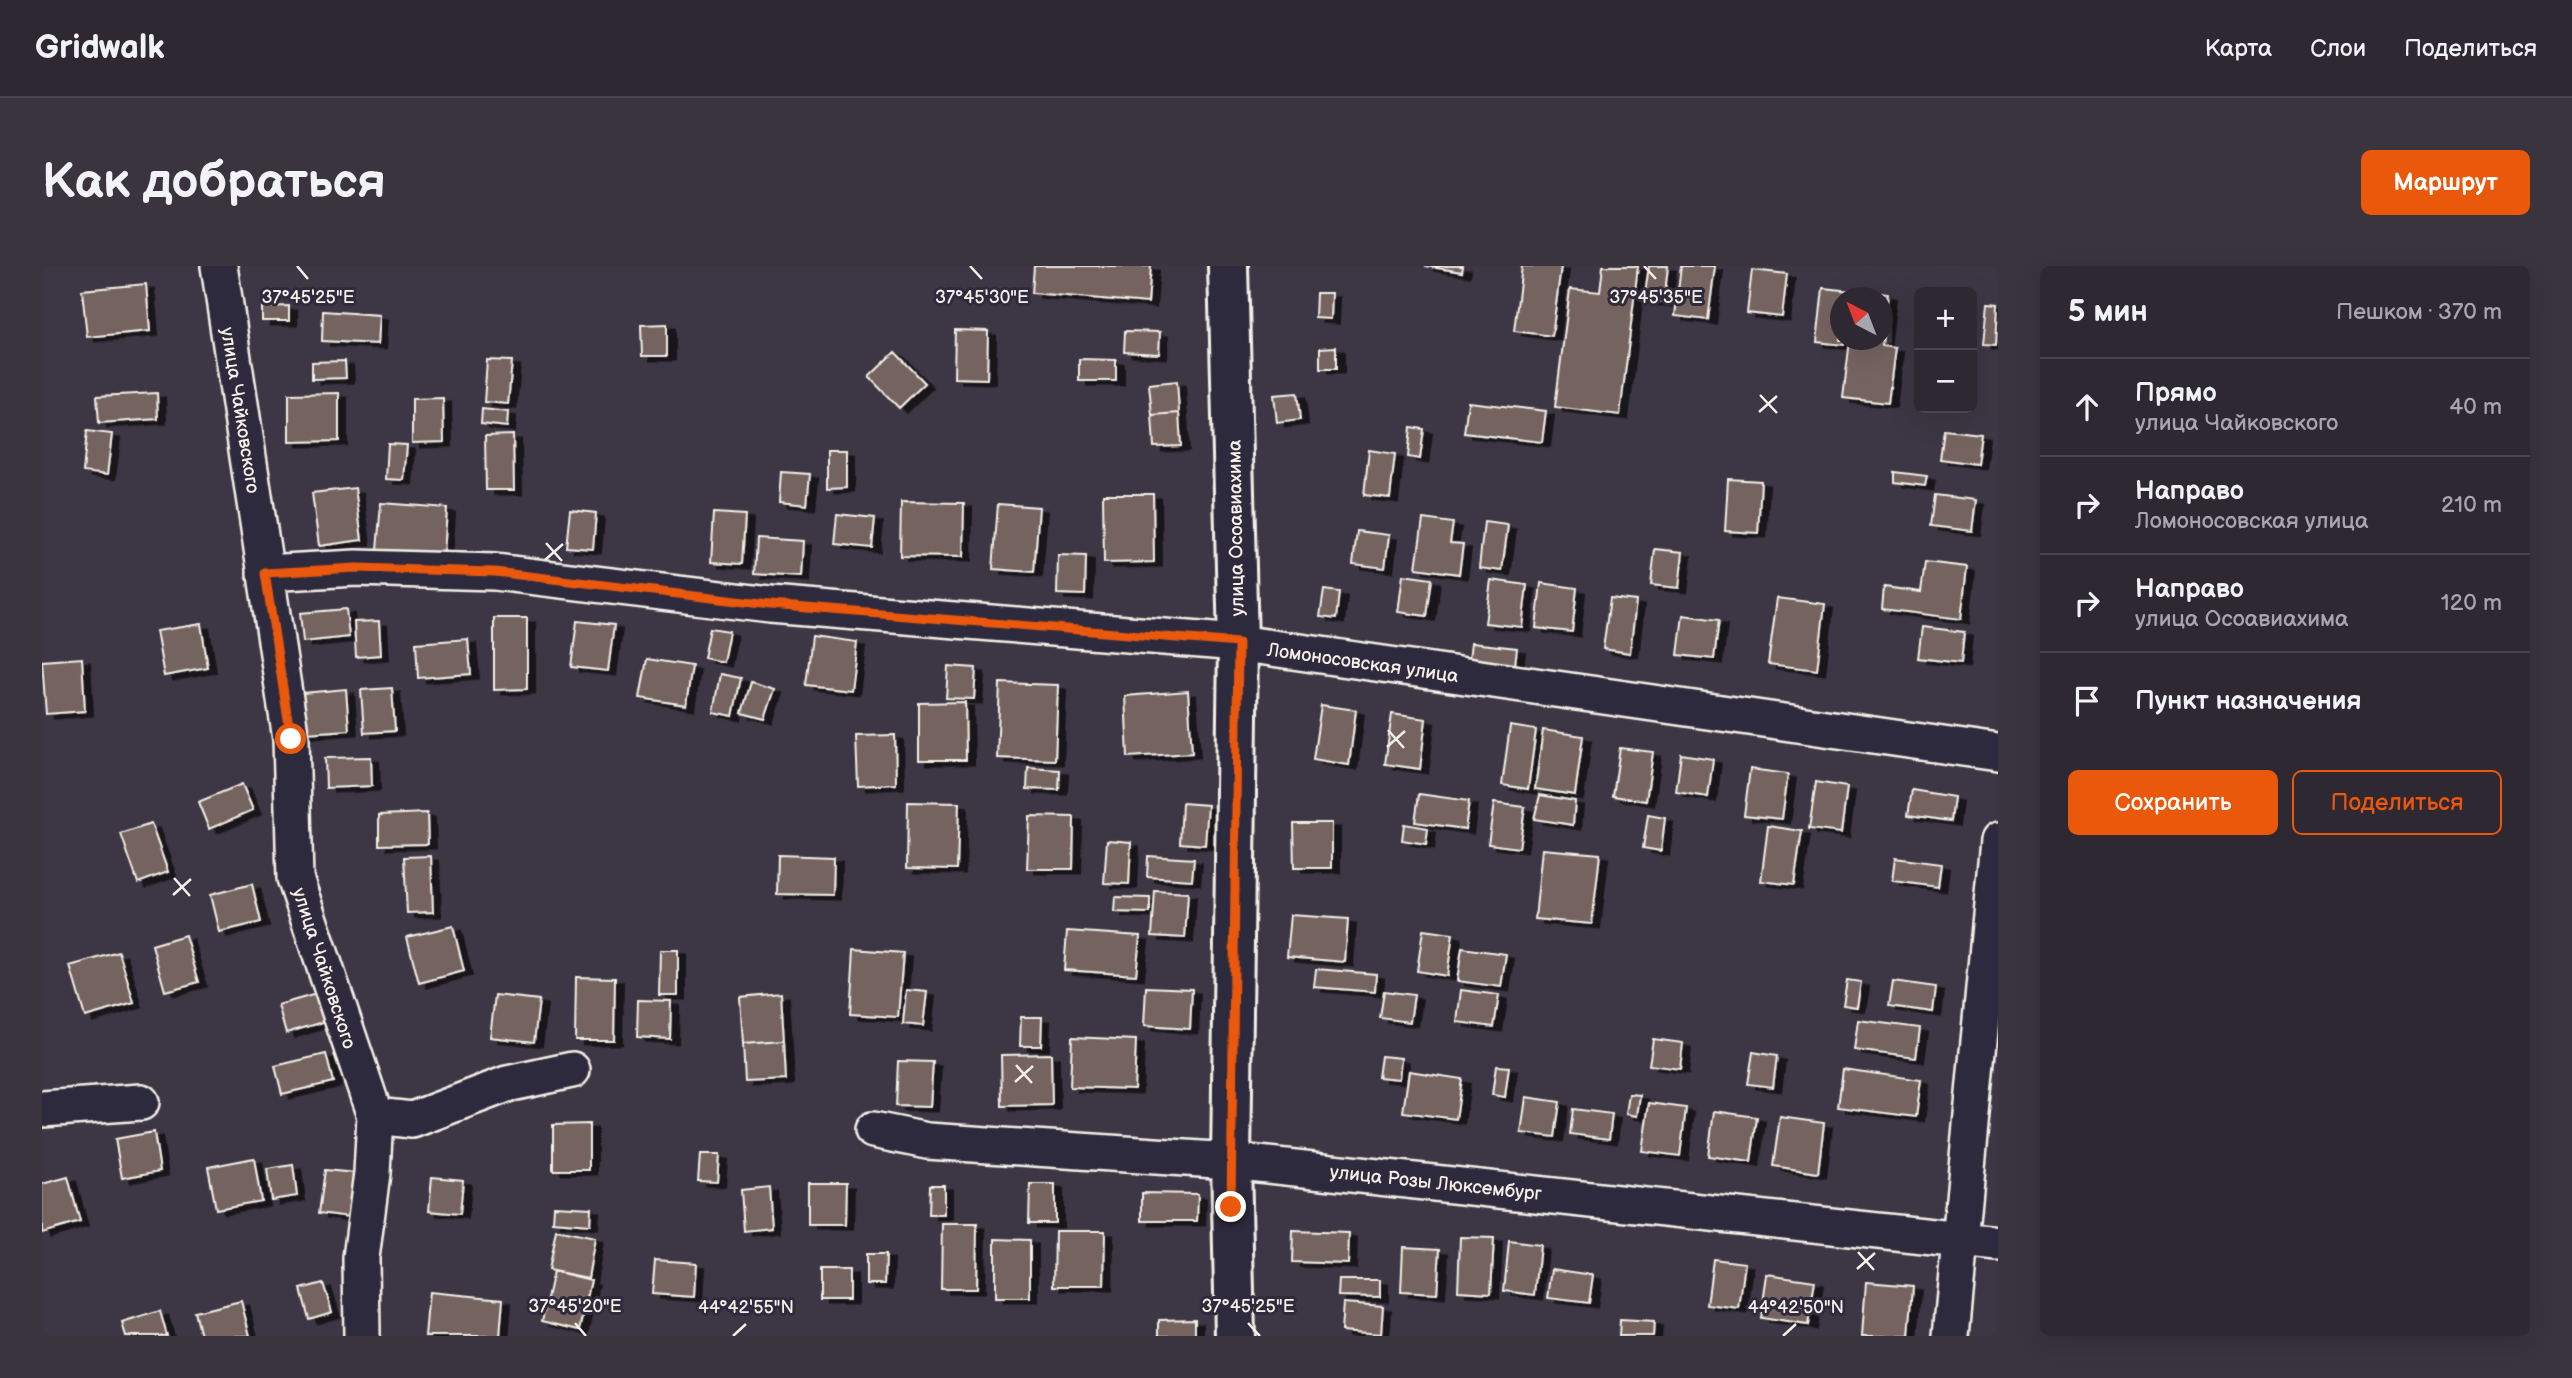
<!DOCTYPE html>
<html lang="ru">
<meta charset="utf-8">
<style>
body{margin:0;font-family:"Balsamiq Sans",sans-serif;background:#3a343f;color:#f1f3f6}
.controls{position:absolute;right:21px;top:21px;display:grid;overflow:hidden;border-radius:10px;box-shadow:0 7px 28px #0002}
.controls button{width:63px;height:63px;display:grid;place-items:center;padding:0;border:0;border-bottom:2px solid #49444e;background:#2e2833;color:#f1f3f6;font:35px sans-serif}
.compass{position:absolute;left:1788px;top:21px;width:63px;height:63px;border-radius:50%;background:#2e2833;box-shadow:0 7px 28px #0002;rotate:318deg}
.stop{position:absolute;width:21px;height:21px;margin:-16px;border:5px solid #ea580c;border-radius:50%;background:#fff}
.stop.end{background:#ea580c;border-color:#fff;box-shadow:0 2px 7px #0008}
.list{margin:0;padding:0;list-style:none}
h2{display:flex;justify-content:space-between;align-items:center;height:91px;margin:0;padding:0 28px;font-size:30px}
h2 small{font-size:23px;font-weight:400;color:#a7a6ac}
.list li{display:grid;grid-template-columns:46px 1fr auto;gap:21px;align-items:center;box-sizing:border-box;height:98px;padding:0 28px;border-top:2px solid #49444e}
.list b{display:block;font-size:26px;white-space:nowrap}
.list p{margin:0;font-size:23px;white-space:nowrap;color:#a7a6ac}
.list em{font-size:23px;font-style:normal;color:#a7a6ac}
.actions{display:flex;gap:14px;padding:21px 28px}
.actions a{flex:1;padding:16px 0;border:2px solid #ea580c;border-radius:10px;text-align:center;font-size:24px;color:#ea580c}
.actions .main{background:#ea580c;color:#fff}
.icon{flex:none;width:38px;height:38px;fill:none;stroke:currentColor;stroke-width:2;stroke-linecap:round;stroke-linejoin:round}
.map{position:relative;flex:none;width:1956px;height:1070px;overflow:hidden;border-radius:10px}
header{display:flex;align-items:center;gap:42px;box-sizing:border-box;height:98px;padding:0 35px;background:#2e2833;border-bottom:2px solid #49444e}
header strong{font-size:33px}
nav{display:flex;gap:38px;margin-inline-start:auto;font-size:24px}
.intro{display:flex;align-items:center;justify-content:space-between;box-sizing:border-box;height:168px;padding:0 42px}
h1{margin:0;font-size:49px}
.button{padding:18px 32px;border-radius:10px;background:#ea580c;color:#fff;font-size:24px;font-weight:700}
main{display:flex;gap:42px;padding:0 42px}
aside{flex:1;background:#2e2833;border-radius:10px;box-shadow:0 7px 28px #0002}
.map>svg:first-child{display:block}
.building{fill:#746461;stroke:#f4f1e8;stroke-width:2;filter:url(#shadow)}
.lines{fill:none;stroke-linecap:round;stroke-linejoin:round}
.minor-casing{stroke:#f4f1e8;stroke-width:40}
.tertiary-casing{stroke:#f4f1e8;stroke-width:44}
.minor{stroke:#2f2a3d;stroke-width:35}
.tertiary{stroke:#2f2a3d;stroke-width:38}
.route{stroke:#ea580c;stroke-width:9}
.ticks{fill:none;stroke:#f4f1e8;stroke-width:2.5}
.labels{text-anchor:middle;stroke-width:6;stroke-linejoin:round;paint-order:stroke}
.street-label{font-size:19px;fill:#f4f1e8;stroke:#2f2a3d}
.ticks-label{font-size:18px;text-anchor:middle;fill:#f4f1e8;stroke:#2f2a3d;stroke-width:6;stroke-linejoin:round;paint-order:stroke}
</style>
<header>
<strong>Gridwalk</strong>
<nav><a>Карта</a><a>Слои</a><a>Поделиться</a></nav>
</header>
<div class="intro"><h1>Как добраться</h1><a class="button">Маршрут</a></div>
<main>
<div class="map">
<svg width="1956" height="1070" viewBox="0 0 1956 1070">
<defs>
<filter id="shadow"><feDropShadow dx="8" dy="4.5" stdDeviation="0" flood-color="#0009"/></filter>
</defs>
<rect width="100%" height="100%" fill="#3d3644"/>
<filter id="ink" filterUnits="userSpaceOnUse"><feTurbulence type="fractalNoise" baseFrequency=".0143" numOctaves="2"/><feDisplacementMap in="SourceGraphic" scale="14" xChannelSelector="R" yChannelSelector="G"/><feConvolveMatrix kernelMatrix="1 2 1 2 8 2 1 2 1" color-interpolation-filters="sRGB"/></filter>
<g filter="url(#ink)">
<path class="building" d="M992 0H1109L1106 37 990 27Z
M1383 0H1421L1420 6Z
M1480 0H1519L1510 70 1472 65Z
M1561 0H1596L1578 149 1513 141 1528 23 1558 26Z
M1607 0H1626L1622 36 1602 34Z
M1639 0H1673L1666 54 1633 50Z
M1710 4 1745 8 1740 51 1705 47Z
M104 18 108 65 45 71 40 24Z
M1781 22 1809 25 1808 32H1798V74H1803L1802 79 1775 76Z
M1814 24 1846 28 1840 80 1853 82 1846 137 1801 132 1808 74H1840V32H1813Z
M1274 27H1290L1289 53 1273 52Z
M1946 37 1956 38 1954 79 1942 78Z
M247 40V55H220V41Z
M281 45 338 49 336 78 280 75Z
M625 58V90H600L599 59Z
M913 64 946 65 945 113 912 112Z
M1083 65 1118 66 1117 88 1082 86Z
M1294 81V103H1278V82Z
M853 86 883 117 857 142 827 111Z
M1037 93 1074 94V115H1037Z
M445 94 470 95 466 138 442 136Z
M303 95 304 112 270 113V96Z
M1135 115 1137 147 1110 149 1107 118Z
M115 127 116 153 57 157 55 130Z
M297 127V175L247 176V128Z
M1255 127 1258 154 1235 157 1232 129Z
M401 132 402 176 370 177V133Z
M1426 136 1504 145 1500 176 1422 167Z
M440 143 466 146 465 161 439 158Z
M1137 147 1139 180 1112 181 1110 149Z
M1369 161 1382 163 1378 193 1366 191Z
M1902 164 1939 168 1935 198 1898 193Z
M45 165 70 168 65 209 41 206Z
M471 169 472 224H444L443 170Z
M346 178 365 179 362 214 344 213Z
M785 184H805V221L785 222Z
M1327 184 1353 188 1348 232 1322 229Z
M739 206 768 208 765 239 737 236Z
M1853 206 1885 210 1883 220 1853 216Z
M1686 213 1719 215 1716 267 1683 265Z
M313 222 320 274 277 280 270 227Z
M1061 228H1111L1112 296 1062 297Z
M1893 229 1934 234 1930 265 1889 260Z
M859 236 922 237 921 291 858 290Z
M339 237 405 242 402 289 335 284Z
M956 238 997 241 992 306 951 303Z
M528 244 554 247 551 283 524 281Z
M672 247 703 249 700 298 669 296Z
M795 248 833 252 830 282 792 278Z
M1381 253 1411 257 1408 277 1421 278 1417 308 1374 302Z
M1442 256 1466 259 1460 305 1437 302Z
M1315 265 1347 269 1343 302 1311 298Z
M714 272 761 275 759 311 712 308Z
M1613 283 1641 286 1637 322 1609 319Z
M1016 289 1044 290 1043 329 1015 328Z
M1883 296 1925 301 1919 353 1840 343 1842 321 1879 326Z
M1361 309 1390 313 1385 350 1356 346Z
M1449 314 1485 319 1480 361 1443 357Z
M1499 317 1535 322 1530 366 1494 362Z
M1282 324 1297 326 1294 353 1278 351Z
M1568 332 1594 335 1588 387 1561 383Z
M1735 332 1783 338 1775 404 1726 398Z
M304 343 307 371 261 376 258 347Z
M1641 349 1677 354 1672 393 1636 389Z
M452 352H485V423L452 424Z
M337 355 339 389 314 391 312 356Z
M535 355 572 359 566 405 529 401Z
M159 358 166 402 122 410 114 365Z
M1880 361 1922 366 1919 397 1876 392Z
M668 362 687 365 681 396 662 392Z
M770 370 815 376 809 424 764 419Z
M426 373 429 408 376 412 374 377Z
M1429 377 1475 382 1473 399 1427 394Z
M40 392 43 445 4 448 0 395Z
M605 393 650 400 644 439 598 432Z
M906 400 934 402 932 433 904 432Z
M678 408 699 412 691 450 671 446Z
M709 416 733 423 723 453 700 447Z
M958 417 1016 419 1013 494 955 492Z
M350 422 353 465 322 467 319 424Z
M304 423 307 464 263 467 261 427Z
M1146 425 1150 487 1086 491 1083 430Z
M923 436 924 494H877V437Z
M1279 439 1314 444 1307 499 1271 493Z
M1350 448 1384 453 1378 503 1343 498Z
M1468 460 1494 464 1486 523 1460 519Z
M1501 464 1541 470 1533 529 1493 523Z
M853 469 854 518 816 520 814 470Z
M1578 482 1611 486 1604 535 1571 530Z
M1639 488 1671 493 1666 531 1634 526Z
M329 491 330 520 284 522 283 492Z
M986 502 1018 504 1017 524 985 523Z
M1708 503 1746 508 1740 553 1702 549Z
M1774 516 1805 521 1799 567 1767 563Z
M200 518 211 544 167 563 156 536Z
M1870 524 1912 531 1909 555 1866 549Z
M1377 528 1427 535 1423 563 1373 556Z
M1498 529 1533 535 1531 559 1492 553Z
M866 536 917 537 915 603 865 602Z
M1140 537 1166 539 1163 579 1138 577Z
M1452 537 1483 541 1477 582 1446 578Z
M385 547 386 578 337 579V549Z
M1606 549 1623 552 1619 585 1601 582Z
M987 550 1032 551 1031 603H985Z
M1251 557H1290V602H1252Z
M109 558 126 606 96 617 79 568Z
M1362 558 1386 562 1384 578 1360 574Z
M1726 560 1760 565 1752 619 1719 615Z
M1065 574 1089 576 1087 618 1062 617Z
M1500 583 1558 588 1550 658 1493 653Z
M736 589 792 591 791 629 735 628Z
M389 590 391 646 365 647 362 591Z
M1106 590 1152 593 1150 614 1105 611Z
M1853 592 1899 598 1896 621 1850 615Z
M210 618 219 656 177 666 168 629Z
M1113 625 1146 627 1143 672 1110 670Z
M1073 631 1108 632V647L1072 646Z
M1249 649 1306 653 1303 696 1245 691Z
M411 660 422 705 377 717 365 671Z
M1381 664 1411 668 1405 710 1375 705Z
M1025 665 1098 670 1094 709 1022 704Z
M143 669 157 716 123 725 110 679Z
M1420 682 1464 688 1459 721 1415 715Z
M812 683 861 687 856 751 808 748Z
M618 684H636V729H617Z
M77 686 92 737 43 751 28 700Z
M1274 703 1334 708 1333 726 1272 721Z
M534 711 573 712 572 774H533Z
M1805 714 1819 716 1815 741 1801 739Z
M1851 715 1894 721 1891 746 1847 740Z
M1104 721 1150 723 1148 763 1102 760Z
M864 724 885 726 881 760 861 758Z
M1419 724 1457 729 1452 761 1415 756Z
M1342 725 1372 729 1368 756 1338 752Z
M278 727 285 755 244 767 236 739Z
M739 727 742 775 701 778 698 731Z
M453 729 497 734 492 776 448 771Z
M596 734 629 735 628 773 595 771Z
M979 751H1000L999 780H978Z
M1816 754 1878 762 1874 792 1812 784Z
M1030 771 1094 774 1092 823 1028 821Z
M1611 773 1641 777 1638 803 1607 799Z
M742 775 744 814 703 816 701 778Z
M1711 786 1735 790 1731 821 1706 818Z
M284 788 291 816 240 828 233 800Z
M1009 788 1010 839 960 840 959 789Z
M1339 790 1359 792 1357 813 1336 811Z
M856 795 891 796 888 841 854 840Z
M1454 800 1467 801 1463 831 1450 829Z
M1801 803 1879 814 1874 851 1796 841Z
M1367 805 1420 813 1414 853 1361 846Z
M1587 828 1598 829 1595 850 1584 848Z
M1484 831 1518 836 1513 871 1479 867Z
M1607 837 1644 842 1638 890 1600 885Z
M1531 843 1570 848 1567 873 1528 868Z
M1672 845 1715 851 1709 896 1666 890Z
M1738 851 1782 857 1776 907 1731 900Z
M547 858V904H511V859Z
M112 866 118 905 80 912 73 873Z
M658 889H677L675 916 656 915Z
M212 892 219 935 174 943 166 901Z
M251 899 255 930 229 934 225 903Z
M283 904 313 907 307 951 277 947Z
M26 911 38 956 0 967V918Z
M390 911 421 914 418 948 387 945Z
M766 917H804L803 959H766Z
M988 918H1013V957H987Z
M888 919H902V949H887Z
M727 921 730 962 702 965 699 924Z
M1100 927 1156 928 1155 955H1100Z
M512 940 549 942 548 959 511 956Z
M900 958H935L934 1023H899Z
M514 964 553 972 546 1012 506 1004Z
M1013 965H1063L1062 1020H1012Z
M1251 965 1307 967 1306 998 1250 996Z
M1418 971 1452 972 1449 1027 1416 1025Z
M953 973 988 974V1032H953Z
M1467 975 1498 979 1493 1029 1462 1025Z
M1361 981 1398 983 1395 1028 1359 1026Z
M824 988H844L843 1018H824Z
M1671 993 1703 997 1697 1043 1665 1039Z
M613 994 654 997 652 1031 610 1028Z
M1510 1003 1551 1009 1547 1037 1506 1032Z
M778 1004H807V1034H778Z
M511 1005 549 1014 538 1064 500 1055Z
M1725 1008 1773 1015 1766 1059 1719 1052Z
M1297 1014H1338V1031L1296 1030Z
M1824 1016 1871 1020 1867 1070H1820Z
M281 1017 290 1046 267 1053 259 1023Z
M387 1026 461 1033 458 1070H383Z
M199 1035 208 1070H159L153 1046Z
M1301 1037 1341 1040 1339 1068 1299 1065Z
M118 1045 125 1070H84L80 1057Z
M1153 1053V1070H1117V1054Z
M1578 1054 1612 1056 1611 1070H1577Z"/>
<g class="lines">
<defs>
<path id="minor" d="M177 0 249 473 253 612 333 850 330 907 319 992 320 1070
M223 307 314 302 453 306 728 339 1196 377 1956 487
M0 843 99 836
M333 850 370 854 465 818 530 804
M831 864 885 875 1189 895 1956 978
M1909 1070 1956 575"/>
<path id="tertiary" d="M1186 0 1196 377 1189 895 1193 1070"/>
</defs>
<use href="#minor" class="minor-casing"/>
<use href="#tertiary" class="tertiary-casing"/>
<use href="#minor" class="minor"/>
<use href="#tertiary" class="tertiary"/>
</g>
</g>
<g class="lines" filter="url(#ink)">
<path class="route" d="M249 473 223 307 314 302 453 306 728 339 1196 377 1189 941"/>
</g>
<path class="ticks" d="M255 0 266 13M928 0 940 13M1602 0 1614 13M1718 129 1735 147M1717 146 1735 130M504 277 520 295M503 294 521 278M1346 464 1362 482M1345 481 1363 465M132 612 148 630M131 629 149 613M974 799 990 817M973 816 991 800M1816 986 1832 1004M1815 1003 1833 987M533 1057 544 1070M1206 1057 1218 1070M691 1070 704 1058M1741 1070 1754 1058"/>
<g class="labels">
<g class="street-label">
<text transform="translate(199 144) rotate(81)" y="7">улица Чайковского</text>
<text transform="translate(1193 262) rotate(-91)" y="7">улица Осоавиахима</text>
<text transform="translate(1321 396) rotate(8)" y="7">Ломоносовская улица</text>
<text transform="translate(283 702) rotate(72)" y="7">улица Чайковского</text>
<text transform="translate(1394 916) rotate(6)" y="7">улица Розы Люксембург</text>
</g>
</g>
<g class="ticks-label">
<text x="1614" y="37">37°45'35"E</text>
<text x="266" y="37">37°45'25"E</text>
<text x="940" y="37">37°45'30"E</text>
<text x="533" y="1046">37°45'20"E</text>
<text x="1206" y="1046">37°45'25"E</text>
<text x="704" y="1047">44°42'55"N</text>
<text x="1754" y="1047">44°42'50"N</text>
</g>
</svg>
<div class="controls">
<button>+</button>
<button>−</button>
</div>
<svg class="compass" viewBox="-18 -18 36 36"><path d="M0-13l5 13h-10z" fill="#e53935"/><path d="M0 13l5-13h-10z" fill="#a7a6ac"/></svg>
<div class="stop" style="left:249px;top:473px"></div>
<div class="stop end" style="left:1189px;top:941px"></div>
</div>
<aside>
<h2>5 мин<small>Пешком · 370 m</small></h2>
<ul class="list">
<li><svg class="icon" aria-label="ahead" viewBox="0 0 24 24"><path d="M12 20V5M6 11l6-6 6 6"/></svg><div><b>Прямо</b><p>улица Чайковского</p></div><em>40 m</em></li>
<li><svg class="icon" aria-label="right" viewBox="0 0 24 24"><path d="M7 20v-9h11M14 6l5 5-5 5"/></svg><div><b>Направо</b><p>Ломоносовская улица</p></div><em>210 m</em></li>
<li><svg class="icon" aria-label="right" viewBox="0 0 24 24"><path d="M7 20v-9h11M14 6l5 5-5 5"/></svg><div><b>Направо</b><p>улица Осоавиахима</p></div><em>120 m</em></li>
<li><svg class="icon" aria-label="arrive" viewBox="0 0 24 24"><path d="M6 21V4h12l-3 4 3 4H6"/></svg><div><b>Пункт назначения</b></div></li>
</ul>
<div class="actions"><a class="main">Сохранить</a><a>Поделиться</a></div>
</aside>
</main>
